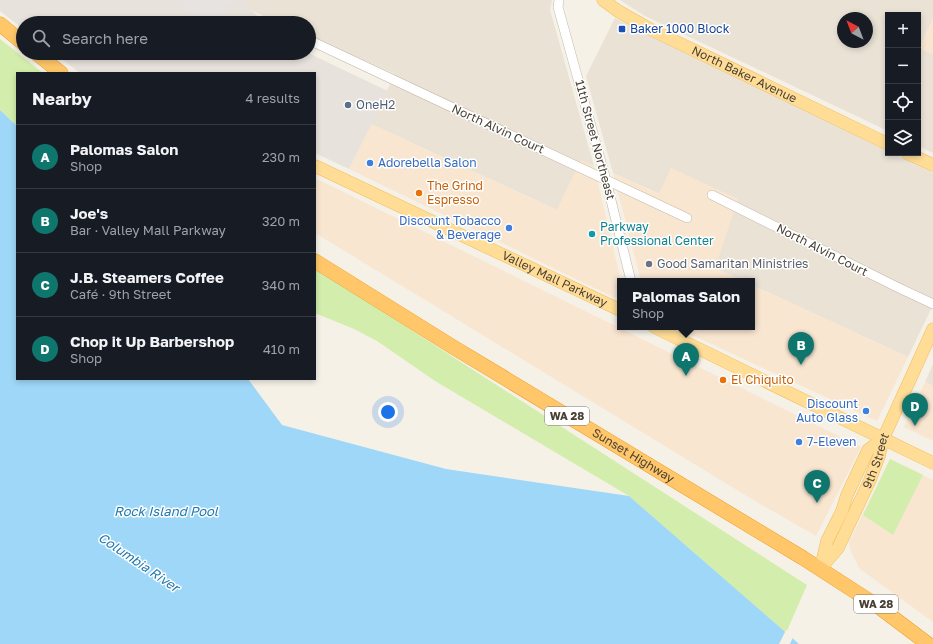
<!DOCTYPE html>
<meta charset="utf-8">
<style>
body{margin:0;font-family:"Golos Text",sans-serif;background:#20242c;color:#f1f3f6}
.controls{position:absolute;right:12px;top:12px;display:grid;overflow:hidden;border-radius:0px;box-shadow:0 2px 6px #0003}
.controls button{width:36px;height:36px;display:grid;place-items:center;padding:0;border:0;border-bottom:1px solid #363941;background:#171b24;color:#f1f3f6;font:20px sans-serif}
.compass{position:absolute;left:837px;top:12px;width:36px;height:36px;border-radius:50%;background:#171b24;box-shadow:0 2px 6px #0003;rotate:318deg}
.you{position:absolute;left:388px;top:412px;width:14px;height:14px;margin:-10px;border:3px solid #fff;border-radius:50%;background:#1a73e8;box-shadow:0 0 0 6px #1a73e833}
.badge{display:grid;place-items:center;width:26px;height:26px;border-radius:50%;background:#0f766e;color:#fff;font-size:13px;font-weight:700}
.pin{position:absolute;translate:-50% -33px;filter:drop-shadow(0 1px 2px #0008)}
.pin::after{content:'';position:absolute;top:21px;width:14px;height:12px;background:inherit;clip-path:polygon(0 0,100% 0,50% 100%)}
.popup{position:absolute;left:617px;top:278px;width:138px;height:52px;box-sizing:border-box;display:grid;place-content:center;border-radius:0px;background:#171b24;filter:drop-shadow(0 1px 3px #0005);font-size:13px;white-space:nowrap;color:#9ea1a6}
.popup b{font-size:15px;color:#f1f3f6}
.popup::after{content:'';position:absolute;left:50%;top:100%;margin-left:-8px;border:8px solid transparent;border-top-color:#171b24}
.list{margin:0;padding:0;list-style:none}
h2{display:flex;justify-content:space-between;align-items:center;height:52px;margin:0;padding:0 16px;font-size:17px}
h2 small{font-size:13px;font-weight:400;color:#9ea1a6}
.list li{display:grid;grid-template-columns:26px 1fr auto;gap:12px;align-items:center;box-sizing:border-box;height:64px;padding:0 16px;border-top:1px solid #363941}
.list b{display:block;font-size:15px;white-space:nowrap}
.list p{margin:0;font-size:13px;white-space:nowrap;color:#9ea1a6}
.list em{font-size:13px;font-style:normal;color:#9ea1a6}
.icon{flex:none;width:22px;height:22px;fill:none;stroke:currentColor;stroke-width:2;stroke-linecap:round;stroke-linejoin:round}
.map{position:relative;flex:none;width:933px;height:644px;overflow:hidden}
.search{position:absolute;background:#171b24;box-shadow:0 2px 6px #0003;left:16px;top:16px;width:300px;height:44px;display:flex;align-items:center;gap:10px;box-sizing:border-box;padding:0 14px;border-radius:22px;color:#9ea1a6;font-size:15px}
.panel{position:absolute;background:#171b24;box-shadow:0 2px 6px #0003;left:16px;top:72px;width:300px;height:308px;border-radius:0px}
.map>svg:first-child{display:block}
.residential{fill:#eae2d5;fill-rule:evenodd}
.commercial{fill:#f9e6d1}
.industrial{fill:#e8e2dc}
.green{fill:#d3eeac}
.parking{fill:#e6e3e0}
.water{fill:#9ed7f8}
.pier{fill:#f5f1e7}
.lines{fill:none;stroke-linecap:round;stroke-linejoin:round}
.minor-casing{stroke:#c2b8a9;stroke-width:10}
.major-casing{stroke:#f1bd5a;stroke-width:13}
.highway-casing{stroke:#ef9d28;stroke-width:15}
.minor{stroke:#fff;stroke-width:9}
.major{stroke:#ffdd97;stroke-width:12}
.highway{stroke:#ffc769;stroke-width:14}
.transit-dot{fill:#1a4fb4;stroke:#fff;stroke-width:1.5}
.service-dot{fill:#5c6f8a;stroke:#fff;stroke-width:1.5}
.shop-dot{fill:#3f7fe0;stroke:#fff;stroke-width:1.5}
.food-dot{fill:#e8710a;stroke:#fff;stroke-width:1.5}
.culture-dot{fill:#0f9aa8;stroke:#fff;stroke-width:1.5}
.worship-dot{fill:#6b7280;stroke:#fff;stroke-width:1.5}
.labels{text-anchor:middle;stroke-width:3;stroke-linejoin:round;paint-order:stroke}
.shield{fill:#fff;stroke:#807a72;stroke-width:1}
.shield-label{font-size:11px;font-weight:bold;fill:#4a4135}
.transit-label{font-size:12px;fill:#164399;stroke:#fff;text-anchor:start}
.street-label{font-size:12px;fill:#4a4135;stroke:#fff}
.service-label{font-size:12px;fill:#4e5e75;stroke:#fff;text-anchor:start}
.shop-label{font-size:12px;fill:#366cbe;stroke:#fff;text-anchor:start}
.food-label{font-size:12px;fill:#c56008;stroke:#fff;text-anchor:start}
.culture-label{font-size:12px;fill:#0d838f;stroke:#fff;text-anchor:start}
.worship-label{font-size:12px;fill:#5b616d;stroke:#fff;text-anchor:start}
.water-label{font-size:13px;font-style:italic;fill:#2079b0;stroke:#fff}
</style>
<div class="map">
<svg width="933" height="644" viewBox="0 0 933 644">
<rect width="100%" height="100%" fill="#f5f1e7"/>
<path class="residential" d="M244 0H552L550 10 594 166 581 161 557 210 371 124 395 74 309 36V23H280L253 11Z
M620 0H933V19L919 48 933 54V153L918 146V15H888V131L645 16ZM843 18H867V42H843Z
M615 18 888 151V153H892L933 173V305L908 357 752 285V281H743L715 268 671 168 660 194 613 173 586 76Z
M933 364V386L925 382Z"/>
<path class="commercial" d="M933 19V54L919 48Z
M371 124 557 210 581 160 594 166 621 281 620 294 615 298 349 169Z
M671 168 738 199 715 268 743 281H641L613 173 659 194Z
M315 178 861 447 816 536 755 501 315 233Z
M752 285 908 357 877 421 675 327H752Z
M925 382 933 386V441L904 427Z
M890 459 933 480V622L860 569 851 552 849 542Z"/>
<path class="industrial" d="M0 0H244L263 23H23V29L0 11Z
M54 53H308L388 91 349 169 315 153V73H80Z"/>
<path class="green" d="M0 39 43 73H17V126L0 110Z
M315 268 807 585 786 633 629 496 435 381 377 341 354 329 315 313Z
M890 459 923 475 893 535 863 515Z"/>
<path class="parking" d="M181 0H235L208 23H205L198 20 192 15Z"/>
<path class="water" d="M0 110 17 126V379H248L282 425 446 469 629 496 799 644H0Z"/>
<path class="pier" d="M786 630 793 637 790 644H779Z"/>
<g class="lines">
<defs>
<path id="minor" d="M559 0 558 7 606 180 631 281
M309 40 687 218
M712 195 897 287 933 304"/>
<g id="major">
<path id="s1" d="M603 0 618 11 650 29 888 144"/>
<path d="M907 153 933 165"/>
<path id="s2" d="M315 166 620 310"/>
<path d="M654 327 933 463"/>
<path d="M821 567 827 541 842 511 847 495 868 450 883 439"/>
<path id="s3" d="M820 569 838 548 870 480 879 456 883 439 933 329"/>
</g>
<g id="highway">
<path d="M0 24 23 43"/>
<path d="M36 53 61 73"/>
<path id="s4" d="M315 261 453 347 803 558 879 607 928 644"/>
</g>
</defs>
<use href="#minor" class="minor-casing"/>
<use href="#major" class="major-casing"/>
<use href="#highway" class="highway-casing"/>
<use href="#minor" class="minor"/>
<use href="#major" class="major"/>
<use href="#highway" class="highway"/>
</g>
<rect class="transit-dot" x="618" y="25" width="8" height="8" rx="2"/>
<circle class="service-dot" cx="348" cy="105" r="4"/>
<g class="shop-dot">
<circle cx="370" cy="163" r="4"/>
<circle cx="509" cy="228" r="4"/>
<circle cx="866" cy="411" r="4"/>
<circle cx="799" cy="442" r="4"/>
</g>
<g class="food-dot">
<circle cx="419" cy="193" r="4"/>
<circle cx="723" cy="380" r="4"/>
</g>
<circle class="culture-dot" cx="592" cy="234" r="4"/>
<circle class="worship-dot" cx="649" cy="264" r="4"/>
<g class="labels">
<g class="shield">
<rect x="545" y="407" width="44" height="18" rx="3"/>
<rect x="854" y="595" width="44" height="18" rx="3"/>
</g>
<g class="shield-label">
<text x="567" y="420">WA 28</text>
<text x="876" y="608">WA 28</text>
</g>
<g class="transit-label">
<text x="630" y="33">Baker 1000 Block</text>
</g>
<g class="street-label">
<text dy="4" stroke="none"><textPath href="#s1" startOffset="160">North Baker Avenue</textPath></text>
<text transform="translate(498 129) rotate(25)" y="4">North Alvin Court</text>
<text transform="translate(595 140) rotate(75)" y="4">11th Street Northeast</text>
<text transform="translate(822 250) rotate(27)" y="4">North Alvin Court</text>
<text dy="4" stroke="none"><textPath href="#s2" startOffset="265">Valley Mall Parkway</textPath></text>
<text dy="4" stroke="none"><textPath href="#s4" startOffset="373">Sunset Highway</textPath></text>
<text dy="4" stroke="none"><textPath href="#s3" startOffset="123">9th Street</textPath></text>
</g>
<g class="service-label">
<text x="356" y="109">OneH2</text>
</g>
<g class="shop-label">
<text x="378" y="167">Adorebella Salon</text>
<text x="501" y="225" text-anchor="end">Discount Tobacco<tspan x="501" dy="14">&amp; Beverage</tspan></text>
<text x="858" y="408" text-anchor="end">Discount<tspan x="858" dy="14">Auto Glass</tspan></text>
<text x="807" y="446">7-Eleven</text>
</g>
<g class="food-label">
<text x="427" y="190">The Grind<tspan x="427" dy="14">Espresso</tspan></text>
<text x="731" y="384">El Chiquito</text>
</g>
<g class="culture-label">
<text x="600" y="231">Parkway<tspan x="600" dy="14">Professional Center</tspan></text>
</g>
<g class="worship-label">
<text x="657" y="268">Good Samaritan Ministries</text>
</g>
<g class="water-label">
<text x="166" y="516">Rock Island Pool</text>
<text transform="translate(139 562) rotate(34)" y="5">Columbia River</text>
</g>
</g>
</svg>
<div class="controls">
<button>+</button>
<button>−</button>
<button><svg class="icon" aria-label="locate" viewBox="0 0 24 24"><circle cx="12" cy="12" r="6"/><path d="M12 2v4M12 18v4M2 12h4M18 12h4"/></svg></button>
<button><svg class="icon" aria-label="layers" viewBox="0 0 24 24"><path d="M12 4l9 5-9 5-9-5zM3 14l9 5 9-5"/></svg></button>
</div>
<svg class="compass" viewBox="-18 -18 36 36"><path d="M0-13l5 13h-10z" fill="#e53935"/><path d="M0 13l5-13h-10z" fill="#9ea1a6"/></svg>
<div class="you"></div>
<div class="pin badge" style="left:686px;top:376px">A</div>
<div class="popup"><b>Palomas Salon</b>Shop</div>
<div class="pin badge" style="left:801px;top:365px">B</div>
<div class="pin badge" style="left:817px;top:503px">C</div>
<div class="pin badge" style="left:915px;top:426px">D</div>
<div class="search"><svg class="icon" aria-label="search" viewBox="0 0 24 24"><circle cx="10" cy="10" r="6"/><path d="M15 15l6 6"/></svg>Search here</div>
<section class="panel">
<h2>Nearby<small>4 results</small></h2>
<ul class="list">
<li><span class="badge">A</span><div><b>Palomas Salon</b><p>Shop</p></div><em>230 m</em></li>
<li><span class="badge">B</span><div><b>Joe's</b><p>Bar · Valley Mall Parkway</p></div><em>320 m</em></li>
<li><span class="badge">C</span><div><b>J.B. Steamers Coffee</b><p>Café · 9th Street</p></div><em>340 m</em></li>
<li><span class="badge">D</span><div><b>Chop it Up Barbershop</b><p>Shop</p></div><em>410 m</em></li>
</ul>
</section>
</div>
